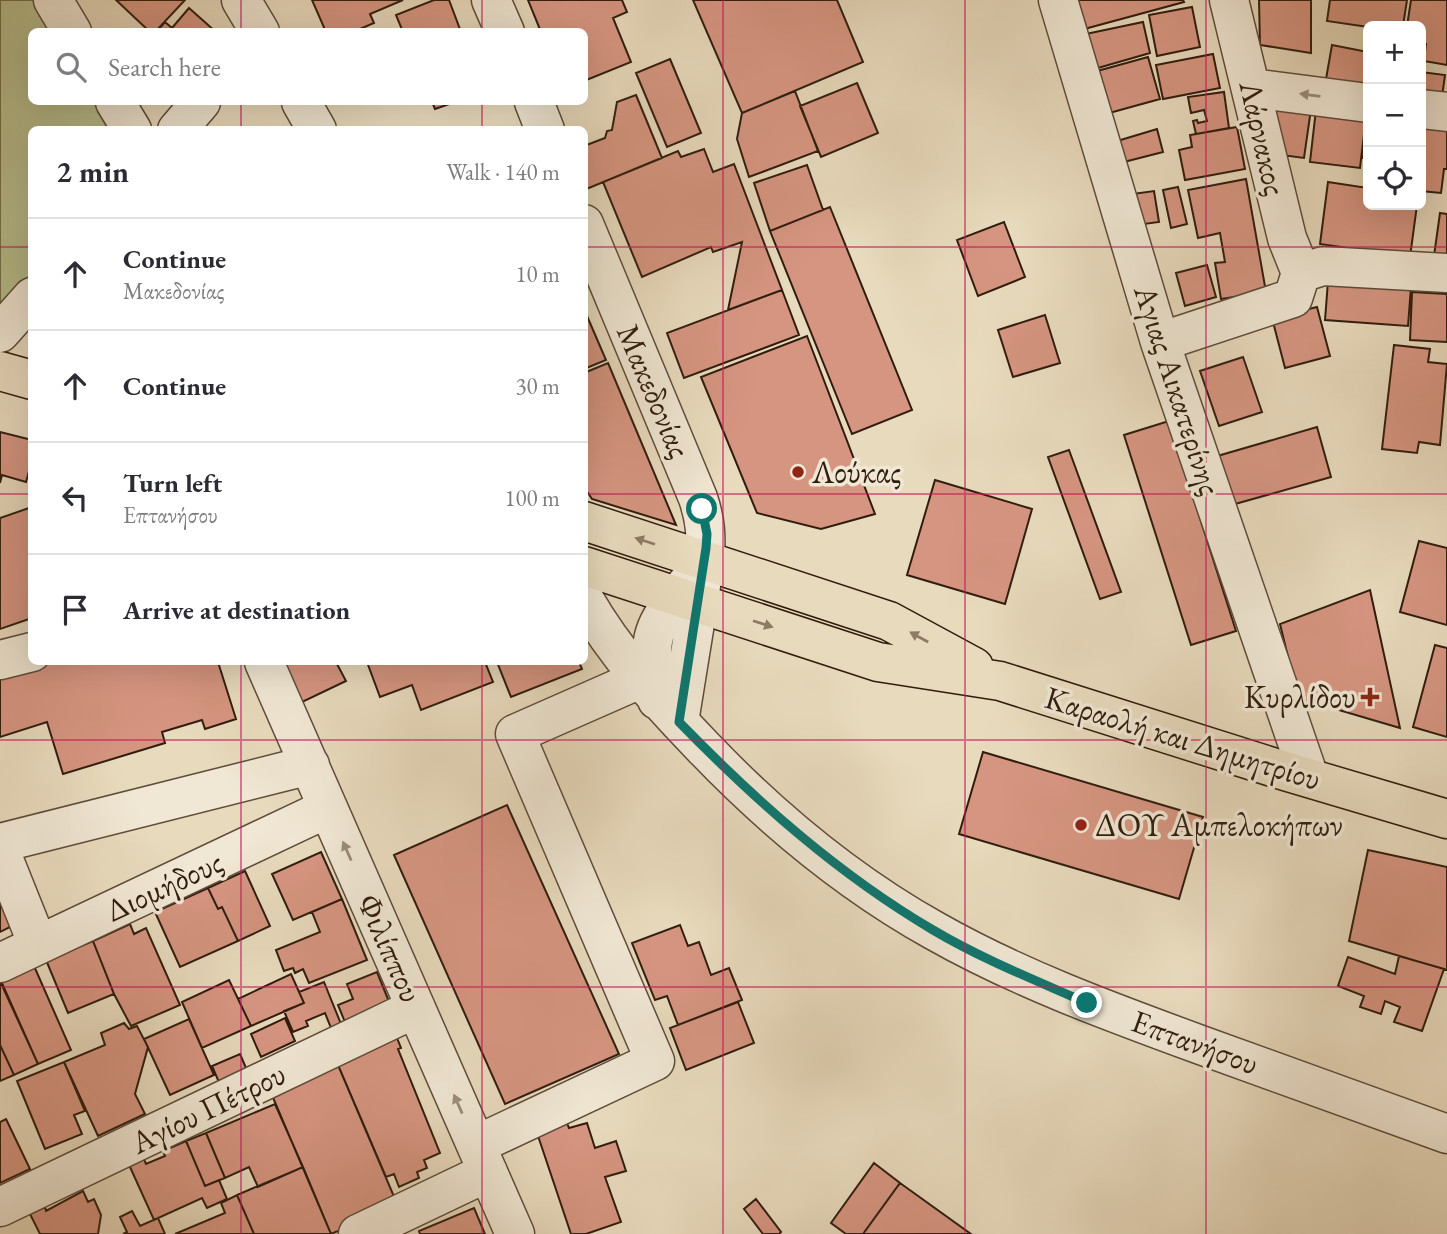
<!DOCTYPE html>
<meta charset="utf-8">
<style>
body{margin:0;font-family:"EB Garamond",serif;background:#f2f2f3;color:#2b2b33}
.controls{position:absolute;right:21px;top:21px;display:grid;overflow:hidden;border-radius:10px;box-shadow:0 7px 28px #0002}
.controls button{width:63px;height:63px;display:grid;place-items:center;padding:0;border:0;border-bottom:2px solid #e1e1e2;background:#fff;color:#2b2b33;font:35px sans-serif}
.stop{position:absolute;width:21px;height:21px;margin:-16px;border:5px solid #0f766e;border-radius:50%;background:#fff}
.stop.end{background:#0f766e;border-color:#fff;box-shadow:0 2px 7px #0008}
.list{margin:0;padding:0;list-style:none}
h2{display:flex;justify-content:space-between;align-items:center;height:91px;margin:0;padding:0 28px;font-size:30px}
h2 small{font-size:23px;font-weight:400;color:#7c7c81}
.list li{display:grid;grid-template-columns:46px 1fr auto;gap:21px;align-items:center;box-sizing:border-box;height:112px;padding:0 28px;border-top:2px solid #e1e1e2}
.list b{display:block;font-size:26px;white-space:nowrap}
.list p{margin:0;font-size:23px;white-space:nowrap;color:#7c7c81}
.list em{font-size:23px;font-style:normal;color:#7c7c81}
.icon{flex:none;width:38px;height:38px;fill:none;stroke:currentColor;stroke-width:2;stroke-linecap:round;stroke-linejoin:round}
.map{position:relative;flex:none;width:1447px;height:1234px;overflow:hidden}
.search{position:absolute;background:#fff;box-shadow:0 7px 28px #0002;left:28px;top:28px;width:560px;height:77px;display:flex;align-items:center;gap:18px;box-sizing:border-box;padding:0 24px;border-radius:10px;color:#7c7c81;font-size:26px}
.panel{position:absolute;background:#fff;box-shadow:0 7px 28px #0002;left:28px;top:126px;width:560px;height:539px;border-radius:10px}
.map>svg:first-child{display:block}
.green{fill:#b8bf8f;stroke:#746e4e;stroke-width:2}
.building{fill:#d69581;stroke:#301d0e;stroke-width:2}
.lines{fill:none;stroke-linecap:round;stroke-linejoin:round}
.minor-casing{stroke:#5e4c3a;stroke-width:41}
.major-casing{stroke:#301d0e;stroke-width:41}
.minor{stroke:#f0e7d4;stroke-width:38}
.major{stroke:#e8dabd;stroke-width:38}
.oneway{fill:#9a8c7b}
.oneway2{fill:#8c7c66}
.route{stroke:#0f766e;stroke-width:9}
.grid{fill:none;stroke:#c2185b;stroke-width:2;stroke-opacity:0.55}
.poi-dot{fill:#8f2418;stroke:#f0e7d4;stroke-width:2.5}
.labels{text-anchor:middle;stroke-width:7;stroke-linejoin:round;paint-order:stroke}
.street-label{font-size:32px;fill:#301d0e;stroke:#f0e7d4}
.poi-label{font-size:32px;fill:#301d0e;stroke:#f0e7d4;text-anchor:start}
</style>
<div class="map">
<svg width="1447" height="1234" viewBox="0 0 1447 1234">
<rect width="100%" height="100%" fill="#e8dabd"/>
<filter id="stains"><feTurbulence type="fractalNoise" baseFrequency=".00286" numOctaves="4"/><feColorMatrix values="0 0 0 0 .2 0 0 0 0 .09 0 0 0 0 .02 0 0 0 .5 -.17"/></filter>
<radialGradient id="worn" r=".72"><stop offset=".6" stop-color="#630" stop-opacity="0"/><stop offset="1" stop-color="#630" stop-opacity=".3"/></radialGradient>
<path class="green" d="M0 0H34L53 31 32 32V102H96L113 129 32 130 31 274 0 310Z"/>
<path class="building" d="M116 0H185L155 32H150Z
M312 0H403L370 14 374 23 353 32H326Z
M434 0H449L461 32H403L396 15Z
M528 0H622L627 12 613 18 631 62 584 81V32H541Z
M693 0H837L863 62 742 113Z
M1069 0H1183L1184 2 1077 31Z
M1259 0H1311V53L1260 45Z
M1330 0H1407L1403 26 1368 27 1327 21Z
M1411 0H1447V65L1424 61 1426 44H1421V26H1407Z
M1192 7 1200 47 1157 56 1149 15Z
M189 8 216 32H157L165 22 172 28Z
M1143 22 1150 53 1091 70 1081 35Z
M1332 45 1368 52V86L1326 79Z
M1213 54 1220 88 1163 99 1156 65Z
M1148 57 1160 99 1102 115 1090 73Z
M670 59 701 133 667 147 636 73Z
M1421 72 1445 75 1442 97 1421 94Z
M857 83 878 133 821 157 800 106Z
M795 91 818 151 749 177 737 139 742 113Z
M1224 92 1229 128 1196 134 1193 121 1197 120 1198 123 1207 121 1204 110 1191 113 1188 97Z
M636 95 662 158 584 190V146L605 138 607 131 612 130 617 102Z
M1317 101 1367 108 1360 168 1310 162Z
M432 102H455L435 109Z
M1260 102 1311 109 1304 158 1267 153Z
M1421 111 1447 114V169H1444L1441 193 1421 191Z
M1368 123V159L1363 158Z
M1237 127 1245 169 1185 180 1179 150 1192 147 1190 135Z
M1157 129 1163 152 1120 163 1114 142Z
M704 149 713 172 734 164 782 290 728 310 742 242 713 252 711 247 642 277 603 182 678 151 681 157Z
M807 165 823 210 770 231 754 183Z
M1246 179 1266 292 1221 299 1215 263 1225 262 1220 233 1198 238 1188 190Z
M1328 182 1368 188V205H1417L1410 257 1320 244Z
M1178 187 1187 224 1171 228 1163 190Z
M1154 191 1159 222 1137 225 1132 194Z
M830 207 912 410 852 434 770 231Z
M1440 213 1447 214V264L1433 263Z
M1004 222 1025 277 978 296 957 240Z
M1207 265 1216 297 1185 306 1176 273Z
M1328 281 1411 287 1408 326 1325 320Z
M782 290 799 335 684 378 667 333Z
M1412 292 1447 294V342L1410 340Z
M1317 307 1330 356 1285 368 1272 318Z
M584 309 606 360 584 369Z
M1045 315 1060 363 1013 377 998 330Z
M807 336 875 514 821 529 757 513 701 377Z
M1394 345 1430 349 1428 362 1447 364 1440 445 1419 442 1417 453 1382 449Z
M1243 357 1262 412 1219 426 1200 371Z
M608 363 676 525 592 499 584 487V373Z
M1169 421 1236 631 1191 645 1124 435Z
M1317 427 1331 477 1228 506 1214 457Z
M0 432 32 440V460L26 482 2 475 0 483Z
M1069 450 1121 592 1100 599 1048 457Z
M935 480 1032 509 1005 604 907 575Z
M32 507V618L0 629V518Z
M1419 541 1447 548V625L1400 612Z
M1370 590 1400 728 1298 698 1280 624Z
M1435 645 1447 648V737L1413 727Z
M47 662H218L236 719 205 729 202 720 162 732 165 743 63 774 47 722 0 737V676Z
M278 662H336L346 681 298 704Z
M367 662H485L493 682 421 710 412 685 380 697Z
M497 662H579L582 669 511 697Z
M983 752 1203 817 1179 899 959 834Z
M507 805 619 1054 505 1104 394 855Z
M1368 850 1447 867V970L1349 941Z
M321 852 342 899 293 920 272 874Z
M245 871 270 926 238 941 222 907 218 909 208 888Z
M0 888 18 923 0 932Z
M208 888 218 909 222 907 238 941 180 967 155 912Z
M342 899 367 960 309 983 303 969 295 973 293 968 284 971 276 950 320 932 312 912Z
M130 924 134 934 146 928 180 1005 131 1026 114 994 93 941Z
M680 925 688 946 699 942 711 975 729 968 742 1000 678 1025 667 996 655 1000 632 943Z
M93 941 114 994 68 1013 46 960Z
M1399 956 1444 969 1422 1031 1394 1022 1400 1007 1385 1001 1381 1014 1360 1007 1364 996 1338 986 1348 957 1395 974Z
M34 966 71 1050 38 1064 1 981Z
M377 972 394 1014 349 1032 338 1005 353 999 347 984Z
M291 974 304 1003 251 1026 238 999Z
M229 980 251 1026 202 1048 182 1002Z
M0 981 38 1064 14 1075 0 1045Z
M324 982 343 1029 333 1033 325 1013 306 1021 308 1026 293 1032 284 1011 304 1003 299 992Z
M738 1002 754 1043 686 1070 670 1028Z
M285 1018 295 1041 261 1057 251 1034Z
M189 1019 214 1075 170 1095 144 1039Z
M124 1023 129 1029 137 1026 148 1047 135 1094 145 1114 98 1136 64 1062 105 1045 101 1033Z
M395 1033 401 1048 398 1049 440 1153 424 1160 427 1168 417 1172 419 1178 399 1187 394 1174 386 1177 338 1065Z
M0 1045 14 1075 0 1081Z
M240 1054 252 1082 224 1094 212 1066Z
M64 1062 85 1111 74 1115 82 1134 45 1149 17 1081Z
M338 1065 398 1206 331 1234 271 1093Z
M275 1104 303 1167 258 1187 249 1167 225 1178 206 1133Z
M6 1119 30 1169 0 1183V1122Z
M567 1123 569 1128 587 1123 595 1148 616 1141 626 1171 605 1177 621 1222 586 1234H571L537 1133Z
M206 1133 225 1178 205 1186 186 1141Z
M186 1141 205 1186 219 1180 227 1199 207 1208 202 1198 154 1220 125 1156 140 1150 146 1164 165 1156 163 1151Z
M874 1163 900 1183 863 1234H846L831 1223Z
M303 1167 331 1234H254L237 1195Z
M900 1183 971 1234H863Z
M83 1191 88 1202 94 1199 101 1215 98 1234H40L30 1214 45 1207 46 1211Z
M237 1195 254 1234H175L225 1213 221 1203Z
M756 1199 781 1232 779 1234H763L744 1209Z
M474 1208 485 1234H420L419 1231Z
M132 1211 140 1226 158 1218 165 1234H123L127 1232 120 1217Z"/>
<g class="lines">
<defs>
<path id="minor" d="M53 0 72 32
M241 0 260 32
M491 0 505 32
M1058 0 1160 342 1309 777
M1229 0 1287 238 1301 273
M1251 88 1368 103
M115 102 132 130
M301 102 317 130
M534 102 545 130
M1421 109 1447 112
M177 130 201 102
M584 224 698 498C706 522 706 536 705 561L679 722
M0 333 32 297
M1160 342 1293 298 1301 273 1323 266 1447 273
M584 599C616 655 659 701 703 747 771 818 849 883 935 931 1018 978 1108 1011 1198 1044 1281 1074 1364 1104 1447 1134
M0 660 32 652
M264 662 515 1234
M657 700C643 630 656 623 697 571
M0 843 310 765
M0 850 38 945
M0 963 328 808
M476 1145 655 1061 515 734 640 679
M0 1207 416 1008
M358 1234 488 1172"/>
<path id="major" d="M0 371 32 380
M584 521 889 621 974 667
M584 566 878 662 1000 681 1288 772 1447 819"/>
</defs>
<use href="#minor" class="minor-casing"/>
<use href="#major" class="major-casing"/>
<use href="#minor" class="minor"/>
<use href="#major" class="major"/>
</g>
<defs><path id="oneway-solid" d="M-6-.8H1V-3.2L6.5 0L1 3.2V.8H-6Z" transform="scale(1.75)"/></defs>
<g class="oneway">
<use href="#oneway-solid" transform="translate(1310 95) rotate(-173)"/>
<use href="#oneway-solid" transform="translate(347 851) rotate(-114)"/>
<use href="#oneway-solid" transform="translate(458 1104) rotate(-114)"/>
</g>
<g class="oneway2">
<use href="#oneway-solid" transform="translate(645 541) rotate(-162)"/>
<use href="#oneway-solid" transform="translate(763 624) rotate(18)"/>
<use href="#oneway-solid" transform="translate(919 637) rotate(-151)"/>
</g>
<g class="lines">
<path class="route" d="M702 509 707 534 706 548 679 722C756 801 838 874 933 930 982 959 1035 980 1087 1003"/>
</g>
<path class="grid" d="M241 0V32M482 0V32M723 0V1234M965 0V1234M1206 0V1234M241 102V130M482 102V130M0 247H32M584 247H1447M0 494H32M584 494H1447M241 662V1234M482 662V1234M0 740H1447M0 987H1447"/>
<g class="poi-dot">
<circle cx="798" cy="472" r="7"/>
<path d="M1366.5 686.5h7v7h7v7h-7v7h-7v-7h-7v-7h7z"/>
<circle cx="1081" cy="825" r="7"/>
</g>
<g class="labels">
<g class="street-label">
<text transform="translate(1263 138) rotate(77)" y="11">Λάρνακος</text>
<text transform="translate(1178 390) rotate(72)" y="11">Αγιας Αικατερίνης</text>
<text transform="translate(654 391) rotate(67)" y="11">Μακεδονίας</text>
<text transform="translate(1183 738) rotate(17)" y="11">Καραολή και Δημητρίου</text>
<text transform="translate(164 886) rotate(-25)" y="11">Διομήδους</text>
<text transform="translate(390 948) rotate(66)" y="11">Φιλίππου</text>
<text transform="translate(1195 1042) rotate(20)" y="11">Επτανήσου</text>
<text transform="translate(208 1108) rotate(-26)" y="11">Αγίου Πέτρου</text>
</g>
<g class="poi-label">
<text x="812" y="483">Λούκας</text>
<text x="1356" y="708" text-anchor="end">Κυρλίδου</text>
<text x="1095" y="836">ΔΟΥ Αμπελοκήπων</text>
</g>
</g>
<rect width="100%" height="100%" filter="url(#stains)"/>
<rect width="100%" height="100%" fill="url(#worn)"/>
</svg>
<div class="controls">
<button>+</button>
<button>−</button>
<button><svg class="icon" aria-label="locate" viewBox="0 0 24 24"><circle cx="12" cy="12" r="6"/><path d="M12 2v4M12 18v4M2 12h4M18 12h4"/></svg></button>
</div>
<div class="stop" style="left:702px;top:509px"></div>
<div class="stop end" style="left:1087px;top:1003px"></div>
<div class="search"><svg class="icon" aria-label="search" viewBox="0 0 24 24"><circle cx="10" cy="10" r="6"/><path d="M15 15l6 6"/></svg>Search here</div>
<section class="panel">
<h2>2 min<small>Walk · 140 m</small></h2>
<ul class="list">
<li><svg class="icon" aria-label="ahead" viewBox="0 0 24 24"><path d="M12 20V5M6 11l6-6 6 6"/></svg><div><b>Continue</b><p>Μακεδονίας</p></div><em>10 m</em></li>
<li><svg class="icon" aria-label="ahead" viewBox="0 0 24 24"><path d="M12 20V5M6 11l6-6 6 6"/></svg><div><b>Continue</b></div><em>30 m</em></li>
<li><svg class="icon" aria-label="left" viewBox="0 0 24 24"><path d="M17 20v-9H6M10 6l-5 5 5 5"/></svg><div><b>Turn left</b><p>Επτανήσου</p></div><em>100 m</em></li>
<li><svg class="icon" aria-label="arrive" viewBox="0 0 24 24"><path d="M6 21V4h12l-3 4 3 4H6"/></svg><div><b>Arrive at destination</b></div></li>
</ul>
</section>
</div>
